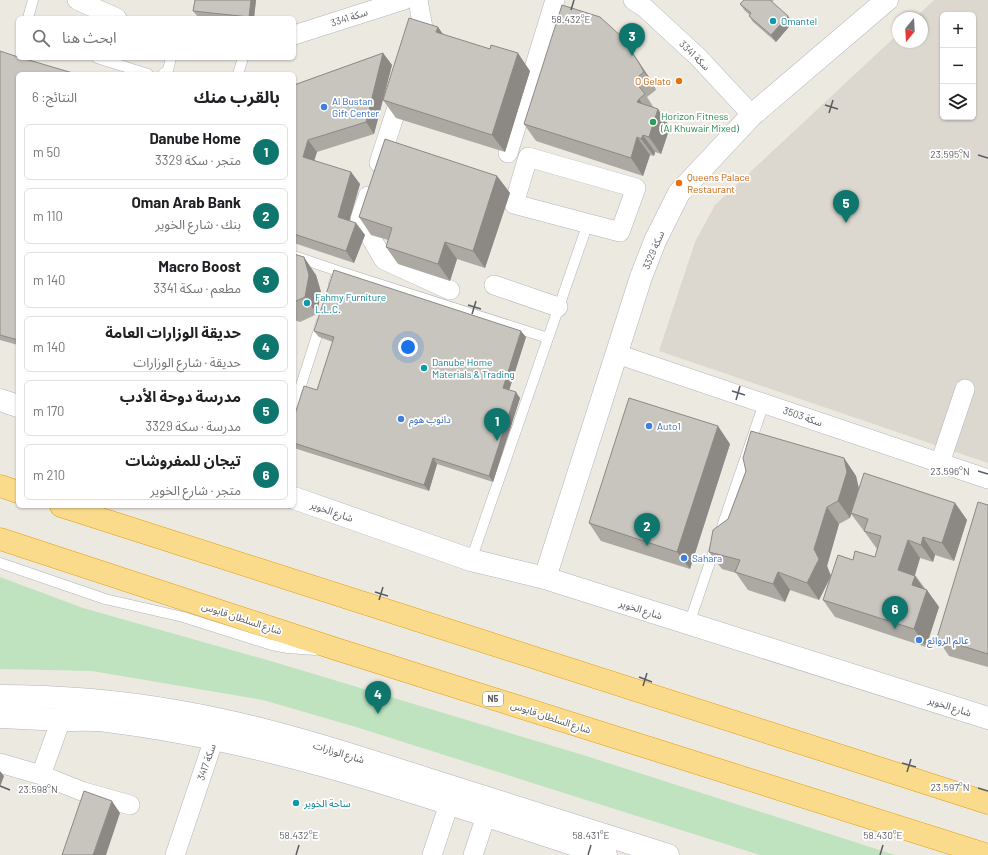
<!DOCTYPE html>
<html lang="ar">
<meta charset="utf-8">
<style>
body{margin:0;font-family:Barlow,"Noto Sans Arabic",sans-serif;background:#f6f6f6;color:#202124;direction:rtl}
.controls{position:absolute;right:12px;top:12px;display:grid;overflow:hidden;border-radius:6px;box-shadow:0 1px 3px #0004}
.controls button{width:36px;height:36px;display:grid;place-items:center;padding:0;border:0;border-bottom:1px solid #e0e0e0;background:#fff;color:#202124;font:20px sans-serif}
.compass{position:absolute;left:892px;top:12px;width:36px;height:36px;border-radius:50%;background:#fff;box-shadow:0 1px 3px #0004;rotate:198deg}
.you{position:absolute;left:408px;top:347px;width:14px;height:14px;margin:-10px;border:3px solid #fff;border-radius:50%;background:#1a73e8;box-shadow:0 0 0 6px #1a73e833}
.badge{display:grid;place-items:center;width:26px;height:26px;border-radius:50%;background:#0f766e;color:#fff;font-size:13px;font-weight:700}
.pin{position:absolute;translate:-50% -33px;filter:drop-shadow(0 1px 2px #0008)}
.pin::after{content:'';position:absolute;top:21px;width:14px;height:12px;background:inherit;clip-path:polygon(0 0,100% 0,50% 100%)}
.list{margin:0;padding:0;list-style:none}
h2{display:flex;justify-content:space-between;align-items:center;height:52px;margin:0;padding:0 16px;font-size:17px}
h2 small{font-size:13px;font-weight:400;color:#757577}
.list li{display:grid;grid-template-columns:26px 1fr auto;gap:12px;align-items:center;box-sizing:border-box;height:56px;margin:0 8px 8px;padding:0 8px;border:1px solid #e0e0e0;border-radius:6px}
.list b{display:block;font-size:15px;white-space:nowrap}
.list p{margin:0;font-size:13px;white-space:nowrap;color:#757577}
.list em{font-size:13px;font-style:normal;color:#757577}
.icon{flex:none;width:22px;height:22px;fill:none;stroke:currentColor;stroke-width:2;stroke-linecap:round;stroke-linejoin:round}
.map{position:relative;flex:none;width:988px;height:855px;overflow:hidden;direction:ltr}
.search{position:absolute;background:#fff;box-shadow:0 1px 3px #0004;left:16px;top:16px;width:280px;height:44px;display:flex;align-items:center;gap:10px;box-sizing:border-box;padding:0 14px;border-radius:6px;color:#757577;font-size:15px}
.panel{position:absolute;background:#fff;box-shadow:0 1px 3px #0004;left:16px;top:72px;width:280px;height:436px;border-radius:6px;direction:rtl}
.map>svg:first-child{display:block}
.education{fill:#dcd8cf;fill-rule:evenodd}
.green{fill:#bee3be}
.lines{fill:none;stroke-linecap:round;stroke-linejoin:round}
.lane-casing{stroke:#b2b4b8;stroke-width:11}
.street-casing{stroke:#b2b4b8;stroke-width:20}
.secondary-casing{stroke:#b1b4b8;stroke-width:23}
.highway-casing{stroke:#e69b07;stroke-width:23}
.lane{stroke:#fff;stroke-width:10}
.street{stroke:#fff;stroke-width:19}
.secondary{stroke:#fff;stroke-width:22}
.highway{stroke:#f9db8b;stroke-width:22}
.wall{fill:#aca9a3;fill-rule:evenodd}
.shaded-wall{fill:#8c8985}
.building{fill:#c8c4be;stroke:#8c8985}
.ticks{fill:none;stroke:#5a5d61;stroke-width:1.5}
.culture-dot{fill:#0f9aa8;stroke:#fff;stroke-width:1.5}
.food-dot{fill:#e8710a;stroke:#fff;stroke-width:1.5}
.shop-dot{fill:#3f7fe0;stroke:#fff;stroke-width:1.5}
.leisure-dot{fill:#2e9e5b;stroke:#fff;stroke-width:1.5}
.labels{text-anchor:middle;stroke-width:3.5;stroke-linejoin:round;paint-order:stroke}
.shield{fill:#fff;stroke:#8c8e90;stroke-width:1}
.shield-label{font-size:9px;font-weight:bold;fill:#5a5d61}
.street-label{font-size:10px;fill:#5a5d61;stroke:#fff}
.culture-label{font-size:10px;fill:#0d838f;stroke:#fff;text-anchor:start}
.food-label{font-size:10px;fill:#c56008;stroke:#fff;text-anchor:end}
.shop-label{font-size:10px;fill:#366cbe;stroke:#fff;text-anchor:start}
.leisure-label{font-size:10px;fill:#27864d;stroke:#fff;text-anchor:start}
.ticks-label{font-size:10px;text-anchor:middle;fill:#5a5d61;stroke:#fff;stroke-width:3.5;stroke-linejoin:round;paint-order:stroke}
</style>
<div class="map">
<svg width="988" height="855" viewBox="0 0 988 855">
<rect width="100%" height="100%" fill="#ece9e1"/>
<path class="education" d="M934 0H988V463L659 351 695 242 715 205 898 34V42H922V18H915ZM943 15H973V117H943Z"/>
<path class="green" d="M0 577 83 608 274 662 583 755 895 855H760L356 727 263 700 92 671 0 669Z"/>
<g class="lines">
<defs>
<path id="lane" d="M28 18 33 0
M97 58 148 74
M163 74 168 70 171 58
M238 74 243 58
M294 256 338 271
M334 283 338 271 548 338
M294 407 321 323
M471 560 588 223
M0 563 105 599 183 617 272 645 288 648 315 650
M689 624 764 403"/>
<path id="street" d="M77 0 117 18
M633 0 645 8 698 57 752 115
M294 35 404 0
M417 47 423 28 418 0
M508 153 555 0
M528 157 636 188 620 232 514 204Z
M379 163 402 92
M368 196 360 219 384 260 450 290
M494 285 558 307
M617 354 988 479
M940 463 965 389
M0 763 41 775 84 792 130 805
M41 775 66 706
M175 855 214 739 219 733 224 729
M432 855 450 801 455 796 460 795
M473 855 486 816"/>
<path id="secondary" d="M0 400 18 406
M294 498 471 560 545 578 988 718
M545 578 641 277 655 241 679 193 752 115 887 0
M0 696C59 696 118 701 176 711 266 726 353 755 440 783 516 807 592 831 668 855
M0 717C21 718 42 719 63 720 77 720 92 719 107 721 279 742 442 802 606 855"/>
<path id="highway" d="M0 486 18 492
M61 506 988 803
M0 539 336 649 988 855"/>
</defs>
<use href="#lane" class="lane-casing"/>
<use href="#street" class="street-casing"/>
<use href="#secondary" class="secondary-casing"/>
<use href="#highway" class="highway-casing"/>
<use href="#lane" class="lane"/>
<use href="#street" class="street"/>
<use href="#secondary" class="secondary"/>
<use href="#highway" class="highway"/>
</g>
<path class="wall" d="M195 0H256L254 18H203L198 17 193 11Z
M774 0 772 2 793 22 776 42 753 22 749 16 750 15 745 11 740 4Z
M600 17 651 80 656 90 647 97 654 108 670 127 661 154 655 152 654 156 650 155 643 176 536 141 524 124Z
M443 34 530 71 505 152 396 118 383 100Z
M0 51 18 74V345L0 340Z
M383 53 392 65 374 134 317 152 314 161 351 172 360 184 349 221 356 223 365 235 354 263 294 243V85Z
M497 176 510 193 485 268 457 259 450 281 398 264 386 247 388 240 371 235 359 217Z
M294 254 316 275 321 292 317 314 300 322 294 320Z
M314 331 526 337 509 390 520 398 493 482 437 464 429 491 294 448V417L317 390 333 342 319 337Z
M730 444 690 569 601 541 589 523Z
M844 458 856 476 859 489 955 503 967 520 954 561 935 555 933 562 920 558 915 575 939 607 926 647 835 617 823 600 830 578 819 600 790 590 785 602 748 590 736 573 722 569 709 552 728 519 746 471ZM851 514 864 531 877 549 875 557 853 560 831 576 827 566 839 524 850 518Z
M988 505V667L949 656 937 638Z"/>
<path class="shaded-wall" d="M251 0H256L254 18H249V17Z
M788 16 793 22 776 42 771 35Z
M438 27 450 44 436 32Z
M622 37 651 80 656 90 644 72Z
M383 53 392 65 374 134 366 122Z
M518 53 530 71 505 152 492 135Z
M639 99 651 116 637 102Z
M658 109 670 127 661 154 649 137Z
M643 135 655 152 654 156 641 139Z
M637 137 650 155 643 176 631 158Z
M308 140 317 152 311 170 303 157Z
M351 172 360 184 347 229 338 217Z
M497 176 510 193 485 268 473 251Z
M356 223 365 235 354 263 346 251Z
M445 242 457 259 450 281 438 264Z
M304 257 316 275 321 292 317 314 305 297Z
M521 331 526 337 508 394 503 388Z
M516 392 520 398 493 482 489 476Z
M718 426 730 444 690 569 677 552Z
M433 458 437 464 429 491 424 485Z
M844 458 856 476 859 489 850 518 838 501Z
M955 503 967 520 954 561 942 543Z
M827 507 839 524 827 566 831 576 819 600 807 583 814 549Z
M923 537 935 555 933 562 921 545Z
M908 540 920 558 911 588 898 570Z
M778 572 790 590 785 602 773 584Z
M915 576 926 592 927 590 939 607 926 647 914 629 912 585Z
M0 771 4 776 0 787Z
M112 801 120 813 106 855H93Z"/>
<path class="building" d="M195 0H251L249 17 193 11Z
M744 0H770L788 16 771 35 749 16 751 13 740 4Z
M562 5 600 17 622 37 639 63 644 72 634 80 645 94 639 99 637 102 658 109 649 137 643 135 641 139 637 137 631 158 524 124Z
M409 18 438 27 436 32 490 49 491 45 518 53 492 135 383 100Z
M0 51 18 57V58H22L76 74H18V340L0 335Z
M383 53 366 122 308 140 303 157 351 172 338 217 356 223 346 251 294 234V85Z
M385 139 497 176 473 251 445 242 438 264 386 247 392 228 359 217Z
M294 254 304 257 309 275 305 297 294 302Z
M334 270 521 331 503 388 516 392 489 476 433 458 424 485 294 443V417L304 386 317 390 334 337 314 331Z
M629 398 718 426 677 552 589 523Z
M751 431 844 458 847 472 838 501 827 507 814 549 819 559 807 583 778 572 773 584 735 572 740 560 709 552 713 530 728 519 746 471 743 458Z
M864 473 955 503 942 543 923 537 921 545 908 540 898 570 915 576 912 585 927 590 914 629 823 600 838 555 853 560 855 551 875 557 881 536 864 531 868 519 851 513Z
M978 502 988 505V654L937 638Z
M84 791 112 801 93 855H62Z"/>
<path class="ticks" d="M571 10 574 0M825 105 838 109M829 113 833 100M978 155 988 158M468 305 481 309M472 314 476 301M732 391 745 395M736 400 740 386M978 471 988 474M375 592 388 596M379 600 383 587M639 677 652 682M643 686 647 673M902 763 916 767M907 772 911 759M0 786 10 790M978 788 988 791M296 855 299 845M588 855 591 845M880 855 883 845"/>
<g class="culture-dot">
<circle cx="773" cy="21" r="4"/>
<circle cx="307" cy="303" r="4"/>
<circle cx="424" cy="368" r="4"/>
<circle cx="296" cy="803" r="4"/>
</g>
<g class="food-dot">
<circle cx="679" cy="81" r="4"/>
<circle cx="679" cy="183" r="4"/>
</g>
<g class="shop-dot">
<circle cx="324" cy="107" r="4"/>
<circle cx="401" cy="419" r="4"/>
<circle cx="649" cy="426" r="4"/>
<circle cx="684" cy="558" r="4"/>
<circle cx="919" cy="640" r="4"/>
</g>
<circle class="leisure-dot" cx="653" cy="122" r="4"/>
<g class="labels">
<rect class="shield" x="483" y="692" width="20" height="14" rx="3"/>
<g class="shield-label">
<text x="493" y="702">N5</text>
</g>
<g class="street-label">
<text transform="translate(349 17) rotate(-18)" y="4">سكة 3341</text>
<text transform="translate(695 55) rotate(44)" y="4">سكة 3341</text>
<text transform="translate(653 250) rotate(-67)" y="4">سكة 3329</text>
<text transform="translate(803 416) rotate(19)" y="4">سكة 3503</text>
<text transform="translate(332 511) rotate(19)" y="4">شارع الخوير</text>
<text transform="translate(641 609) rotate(18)" y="4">شارع الخوير</text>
<text transform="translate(242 618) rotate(18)" y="4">شارع السلطان قابوس</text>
<text transform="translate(950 706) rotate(18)" y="4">شارع الخوير</text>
<text transform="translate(551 717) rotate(18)" y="4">شارع السلطان قابوس</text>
<text transform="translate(339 752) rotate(17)" y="4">شارع الوزارات</text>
<text transform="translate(206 762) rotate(-71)" y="4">سكة 3417</text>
</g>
<g class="culture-label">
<text x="781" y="25">Omantel</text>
<text x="315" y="301">Fahmy Furniture<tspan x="315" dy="12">L.L.C.</tspan></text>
<text x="432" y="366">Danube Home<tspan x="432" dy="12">Materials &amp; Trading</tspan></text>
<text x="304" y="807">ساحة الخوير</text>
</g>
<g class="food-label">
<text x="671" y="85">O Gelato</text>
<text x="687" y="181" text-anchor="start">Queens Palace<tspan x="687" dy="12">Restaurant</tspan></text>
</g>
<g class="shop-label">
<text x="332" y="105">Al Bustan<tspan x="332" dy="12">Gift Center</tspan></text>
<text x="409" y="423">دانوب هوم</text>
<text x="657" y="430">Auto1</text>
<text x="692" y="562">Sahara</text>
<text x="927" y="644">عالم الروائع</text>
</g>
<g class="leisure-label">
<text x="661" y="120">Horizon Fitness<tspan x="661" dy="12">(Al Khuwair Mixed)</tspan></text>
</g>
</g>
<g class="ticks-label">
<text x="571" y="23">58.432°E</text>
<text x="950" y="158">23.595°N</text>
<text x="950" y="475">23.596°N</text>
<text x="950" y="791">23.597°N</text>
<text x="38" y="793">23.598°N</text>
<text x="299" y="839">58.432°E</text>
<text x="591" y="839">58.431°E</text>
<text x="883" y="839">58.430°E</text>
</g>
</svg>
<div class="controls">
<button>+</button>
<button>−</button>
<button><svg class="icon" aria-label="layers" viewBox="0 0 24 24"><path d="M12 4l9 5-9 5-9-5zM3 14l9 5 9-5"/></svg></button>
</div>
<svg class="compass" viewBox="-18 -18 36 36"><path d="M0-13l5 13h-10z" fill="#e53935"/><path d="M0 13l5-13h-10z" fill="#757577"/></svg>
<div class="you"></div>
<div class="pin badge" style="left:497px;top:441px">1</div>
<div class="pin badge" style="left:647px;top:546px">2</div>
<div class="pin badge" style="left:632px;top:56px">3</div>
<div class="pin badge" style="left:378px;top:714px">4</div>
<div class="pin badge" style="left:846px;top:223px">5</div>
<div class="pin badge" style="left:895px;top:629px">6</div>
<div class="search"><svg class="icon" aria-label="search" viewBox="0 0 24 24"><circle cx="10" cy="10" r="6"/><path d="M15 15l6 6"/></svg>ابحث هنا</div>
<section class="panel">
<h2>بالقرب منك<small>النتائج: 6</small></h2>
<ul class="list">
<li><span class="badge">1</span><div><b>Danube Home</b><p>متجر · سكة 3329</p></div><em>50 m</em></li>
<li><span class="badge">2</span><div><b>Oman Arab Bank</b><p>بنك · شارع الخوير</p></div><em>110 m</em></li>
<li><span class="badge">3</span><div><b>Macro Boost</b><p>مطعم · سكة 3341</p></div><em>140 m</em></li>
<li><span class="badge">4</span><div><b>حديقة الوزارات العامة</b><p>حديقة · شارع الوزارات</p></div><em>140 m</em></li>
<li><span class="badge">5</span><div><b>مدرسة دوحة الأدب</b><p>مدرسة · سكة 3329</p></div><em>170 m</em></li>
<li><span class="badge">6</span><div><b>تيجان للمفروشات</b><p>متجر · شارع الخوير</p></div><em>210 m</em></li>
</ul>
</section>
</div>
